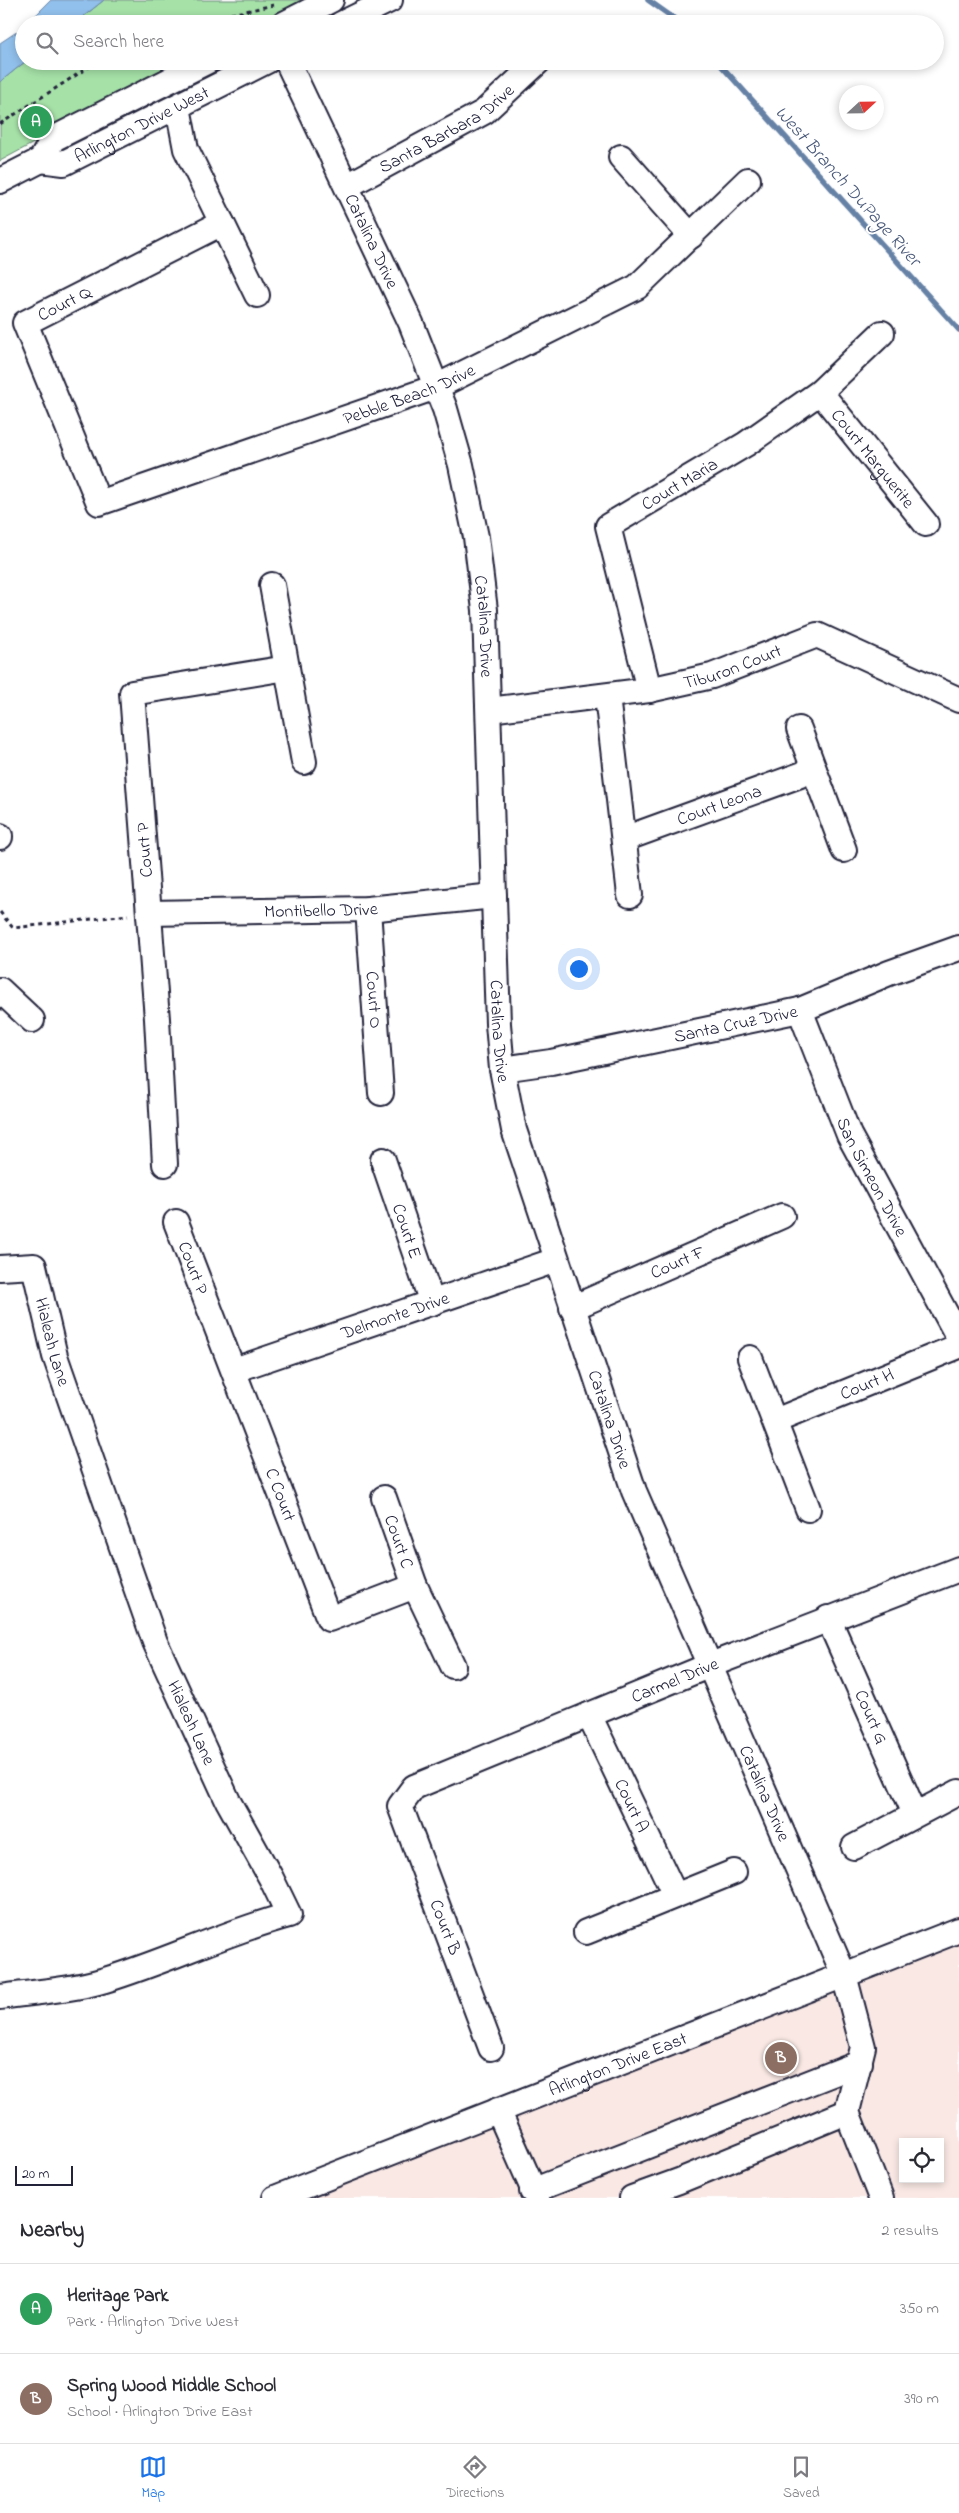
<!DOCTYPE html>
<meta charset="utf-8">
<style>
body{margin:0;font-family:"Indie Flower",sans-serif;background:#f7f7f7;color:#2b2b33}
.controls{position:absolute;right:15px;bottom:15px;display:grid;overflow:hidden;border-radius:0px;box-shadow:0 2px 8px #0003}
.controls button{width:45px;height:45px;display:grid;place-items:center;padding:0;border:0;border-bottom:1px solid #e1e1e2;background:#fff;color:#2b2b33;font:25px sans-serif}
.compass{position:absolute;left:839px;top:85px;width:45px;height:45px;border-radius:50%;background:#fff;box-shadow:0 2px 8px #0003;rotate:68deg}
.scale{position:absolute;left:15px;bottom:12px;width:58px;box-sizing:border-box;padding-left:5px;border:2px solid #22223b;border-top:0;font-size:14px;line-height:18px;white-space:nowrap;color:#22223b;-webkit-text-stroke:4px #fff;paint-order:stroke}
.you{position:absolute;left:578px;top:968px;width:18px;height:18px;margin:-12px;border:4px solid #fff;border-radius:50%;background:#1a73e8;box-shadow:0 0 0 8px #1a73e833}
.badge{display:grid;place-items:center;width:32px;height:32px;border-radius:50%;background:#1a73e8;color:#fff;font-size:16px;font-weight:700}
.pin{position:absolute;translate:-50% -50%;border:2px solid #fff;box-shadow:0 1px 5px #0006}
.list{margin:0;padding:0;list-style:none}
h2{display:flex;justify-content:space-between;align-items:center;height:65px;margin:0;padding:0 20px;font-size:21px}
h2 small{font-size:16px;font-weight:400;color:#7c7c81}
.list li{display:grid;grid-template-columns:32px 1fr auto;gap:15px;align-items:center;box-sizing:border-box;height:90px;padding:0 20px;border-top:1px solid #e1e1e2}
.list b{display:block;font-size:19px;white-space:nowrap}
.list p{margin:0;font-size:16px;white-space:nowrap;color:#7c7c81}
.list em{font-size:16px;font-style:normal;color:#7c7c81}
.icon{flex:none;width:28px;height:28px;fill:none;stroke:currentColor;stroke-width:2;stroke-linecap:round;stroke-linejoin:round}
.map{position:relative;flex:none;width:959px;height:2198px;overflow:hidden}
.search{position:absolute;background:#fff;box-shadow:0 2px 8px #0003;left:15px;right:15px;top:15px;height:55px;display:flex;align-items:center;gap:12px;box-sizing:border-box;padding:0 18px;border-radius:28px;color:#7c7c81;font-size:19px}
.sheet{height:245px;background:#fff}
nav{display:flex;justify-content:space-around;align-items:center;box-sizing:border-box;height:70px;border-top:1px solid #e1e1e2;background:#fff;font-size:14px;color:#7c7c81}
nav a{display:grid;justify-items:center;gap:2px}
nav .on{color:#1a73e8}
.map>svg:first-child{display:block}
.built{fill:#f9e8e4;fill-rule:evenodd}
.green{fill:#a6e2a8;stroke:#648272}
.water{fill:#91c0ec;stroke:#6581a5}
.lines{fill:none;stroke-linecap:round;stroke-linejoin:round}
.stream{stroke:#6581a5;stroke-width:5.5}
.minor-casing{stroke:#22223b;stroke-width:28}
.path{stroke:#22223b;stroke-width:3;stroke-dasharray:4 4;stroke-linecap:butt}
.minor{stroke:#fff;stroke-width:24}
.labels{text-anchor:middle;stroke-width:4;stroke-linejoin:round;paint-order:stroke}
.street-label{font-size:18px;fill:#22223b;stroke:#fff}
.water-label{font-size:19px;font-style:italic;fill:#495979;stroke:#fff}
</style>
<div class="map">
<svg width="959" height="2198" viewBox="0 0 959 2198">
<rect width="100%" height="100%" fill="#fff"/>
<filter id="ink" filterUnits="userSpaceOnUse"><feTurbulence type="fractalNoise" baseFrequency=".02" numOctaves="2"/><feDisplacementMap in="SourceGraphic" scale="10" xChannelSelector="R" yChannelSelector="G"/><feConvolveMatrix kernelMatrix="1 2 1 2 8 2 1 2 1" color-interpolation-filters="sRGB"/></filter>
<g filter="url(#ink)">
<path class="built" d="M959 1940V2198H300ZM903 2142H940V2179H903Z"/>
<path class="green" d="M104 0H315L265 24H74Z
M26 61H186L0 161V82Z"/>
<path class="water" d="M51 0H104L74 24H27Z
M24 27V61H26L0 82V43Z"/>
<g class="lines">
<path class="stream" d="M648 0 682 24
M717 61 959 330"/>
<defs>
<g id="minor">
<path d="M284 24 331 0"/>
<path d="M341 24 390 0"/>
<path id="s1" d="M287 61 411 323 445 409 461 465 476 537 485 610 498 1024 502 1069 514 1130 634 1491 844 1975 863 2047 847 2112 881 2198"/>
<path d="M178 107 186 149 257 295"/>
<path d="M621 157 691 236"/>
<path id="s2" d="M41 160 64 163 267 61"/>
<path d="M0 181 41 160 53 139 208 61"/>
<path id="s3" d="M347 186 484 112 539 61"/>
<path id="s4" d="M222 223 25 323 99 503 436 387 637 287 748 180"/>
<path id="s5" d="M820 392 926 524"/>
<path d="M272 585 304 762"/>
<path id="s6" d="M649 690 608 526 746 444 820 392 882 333"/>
<path d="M607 696 630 895"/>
<path id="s7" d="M489 710 649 690 712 676 817 635 959 700"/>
<path d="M799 729 844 850"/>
<path d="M0 836V837"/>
<path id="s8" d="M624 839 814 770"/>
<path id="s9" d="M368 909 381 1093"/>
<path id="s10" d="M149 913 368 909 494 896"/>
<path d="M0 990 32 1020"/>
<path id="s11" d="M800 1010 849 1135 959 1338"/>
<path id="s12" d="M502 1069 551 1062 800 1010 889 973 959 948"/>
<path id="s13" d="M383 1160 432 1303"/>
<path d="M165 1164 157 1019 132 693 287 668"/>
<path id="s14" d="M176 1222 329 1619 415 1586"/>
<path id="s15" d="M0 1268 34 1266 55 1356 155 1642 228 1801 271 1878 289 1915C225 1932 168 1961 105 1980 72 1990 35 1992 0 1997"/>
<path id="s16" d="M572 1308 782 1216"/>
<path d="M750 1358 808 1509"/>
<path id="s17" d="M234 1370 556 1260"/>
<path id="s18" d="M775 1421 959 1346"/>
<path id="s19" d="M384 1498 415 1586 453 1666"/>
<path id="s20" d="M828 1618 915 1814"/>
<path id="s21" d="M589 1715 675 1895"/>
<path d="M854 1847 959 1792"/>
<path d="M586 1932 734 1872"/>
<path id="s22" d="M491 2048 400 1806 414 1787 708 1666 959 1569"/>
<path d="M498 2110 537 2198"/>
<path d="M532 2191 860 2063"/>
<path id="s23" d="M275 2198 959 1930"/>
<path d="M632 2198 679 2181 847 2112"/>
</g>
</defs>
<use href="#minor" class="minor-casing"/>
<path class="path" d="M184 24 274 5
M0 124 98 61
M0 912 13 928 128 915"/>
<use href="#minor" class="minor"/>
</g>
</g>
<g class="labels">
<g class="street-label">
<text dy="6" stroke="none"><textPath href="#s2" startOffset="110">Arlington Drive West</textPath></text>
<text dy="6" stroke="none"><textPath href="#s3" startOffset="115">Santa Barbara Drive</textPath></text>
<text dy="6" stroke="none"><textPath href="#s1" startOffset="199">Catalina Drive</textPath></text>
<text transform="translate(64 303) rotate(-27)" y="6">Court Q</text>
<text dy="6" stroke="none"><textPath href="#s4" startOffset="744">Pebble Beach Drive</textPath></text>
<text dy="6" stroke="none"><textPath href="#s5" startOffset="85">Court Marguerite</textPath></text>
<text dy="6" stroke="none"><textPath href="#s6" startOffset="252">Court Maria</textPath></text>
<text dy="6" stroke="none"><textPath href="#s1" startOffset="604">Catalina Drive</textPath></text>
<text dy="6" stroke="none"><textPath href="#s7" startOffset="248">Tiburon Court</textPath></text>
<text dy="6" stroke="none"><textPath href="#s8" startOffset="101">Court Leona</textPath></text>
<text transform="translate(144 850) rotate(-94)" y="6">Court P</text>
<text dy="6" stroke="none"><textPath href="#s10" startOffset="172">Montibello Drive</textPath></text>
<text dy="6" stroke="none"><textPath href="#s9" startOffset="91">Court O</textPath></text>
<text dy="6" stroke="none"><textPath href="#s12" startOffset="238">Santa Cruz Drive</textPath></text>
<text dy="6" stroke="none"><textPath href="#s1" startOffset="1009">Catalina Drive</textPath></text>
<text dy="6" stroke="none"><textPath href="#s11" startOffset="182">San Simeon Drive</textPath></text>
<text dy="6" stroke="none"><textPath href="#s13" startOffset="75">Court E</textPath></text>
<text dy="6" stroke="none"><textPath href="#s16" startOffset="115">Court F</textPath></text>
<text dy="6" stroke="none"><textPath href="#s14" startOffset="49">Court P</textPath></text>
<text dy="6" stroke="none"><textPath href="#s17" startOffset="170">Delmonte Drive</textPath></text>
<text dy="6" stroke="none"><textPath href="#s15" startOffset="112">Hialeah Lane</textPath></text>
<text dy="6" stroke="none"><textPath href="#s18" startOffset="99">Court H</textPath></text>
<text dy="6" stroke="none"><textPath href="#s1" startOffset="1414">Catalina Drive</textPath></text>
<text dy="6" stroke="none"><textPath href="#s14" startOffset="292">C Court</textPath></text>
<text dy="6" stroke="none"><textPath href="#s19" startOffset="46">Court C</textPath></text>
<text dy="6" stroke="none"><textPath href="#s22" startOffset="564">Carmel Drive</textPath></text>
<text dy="6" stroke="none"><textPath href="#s20" startOffset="108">Court G</textPath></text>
<text dy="6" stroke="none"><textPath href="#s15" startOffset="518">Hialeah Lane</textPath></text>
<text dy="6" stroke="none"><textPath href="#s1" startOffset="1819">Catalina Drive</textPath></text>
<text dy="6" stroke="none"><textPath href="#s21" startOffset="100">Court A</textPath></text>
<text transform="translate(446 1927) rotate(69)" y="6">Court B</text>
<text dy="6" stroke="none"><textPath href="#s23" startOffset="368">Arlington Drive East</textPath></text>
</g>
<g class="water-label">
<text transform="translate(849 185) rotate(48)" y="7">West Branch DuPage River</text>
</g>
</g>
</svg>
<div class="controls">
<button><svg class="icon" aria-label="locate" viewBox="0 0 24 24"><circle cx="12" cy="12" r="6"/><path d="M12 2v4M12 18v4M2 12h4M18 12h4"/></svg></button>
</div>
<svg class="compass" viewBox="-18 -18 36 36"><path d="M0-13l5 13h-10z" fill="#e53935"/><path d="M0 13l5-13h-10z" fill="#7c7c81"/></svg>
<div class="scale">20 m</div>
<div class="you"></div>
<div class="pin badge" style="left:36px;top:122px;background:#2e9e5b">A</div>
<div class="pin badge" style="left:781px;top:2058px;background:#8d6e63">B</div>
<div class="search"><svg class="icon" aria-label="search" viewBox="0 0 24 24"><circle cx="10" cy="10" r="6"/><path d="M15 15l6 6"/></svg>Search here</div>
</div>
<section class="sheet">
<h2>Nearby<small>2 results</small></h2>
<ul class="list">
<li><span class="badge" style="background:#2e9e5b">A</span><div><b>Heritage Park</b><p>Park · Arlington Drive West</p></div><em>350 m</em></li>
<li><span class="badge" style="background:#8d6e63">B</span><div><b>Spring Wood Middle School</b><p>School · Arlington Drive East</p></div><em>390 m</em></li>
</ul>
</section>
<nav>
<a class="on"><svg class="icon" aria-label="map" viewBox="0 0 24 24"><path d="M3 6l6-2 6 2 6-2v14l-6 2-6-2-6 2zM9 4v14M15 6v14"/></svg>Map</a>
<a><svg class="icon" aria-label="directions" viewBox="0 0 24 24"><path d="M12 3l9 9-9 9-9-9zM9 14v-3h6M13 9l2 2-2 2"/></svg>Directions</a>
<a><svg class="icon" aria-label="saved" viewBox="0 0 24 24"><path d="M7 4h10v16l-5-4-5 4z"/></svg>Saved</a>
</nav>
